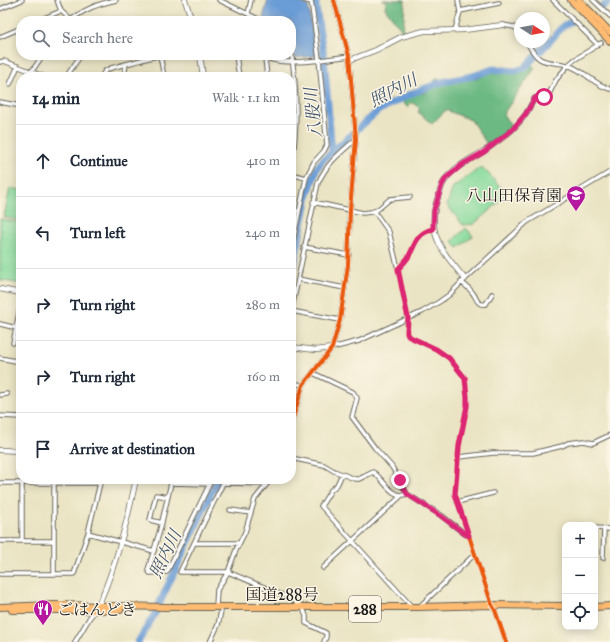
<!DOCTYPE html>
<meta charset="utf-8">
<style>
body{margin:0;font-family:"IM FELL Great Primer","Noto Serif JP",serif;background:#f6f6f7;color:#1f2937}
.controls{position:absolute;right:12px;bottom:12px;display:grid;overflow:hidden;border-radius:8px;box-shadow:0 2px 10px #0003}
.controls button{width:36px;height:36px;display:grid;place-items:center;padding:0;border:0;border-bottom:1px solid #e0e1e3;background:#fff;color:#1f2937;font:20px sans-serif}
.compass{position:absolute;left:514px;top:12px;width:36px;height:36px;border-radius:50%;background:#fff;box-shadow:0 2px 10px #0003;rotate:101deg}
.stop{position:absolute;width:12px;height:12px;margin:-9px;border:3px solid #db2777;border-radius:50%;background:#fff}
.stop.end{background:#db2777;border-color:#fff;box-shadow:0 1px 4px #0008}
.list{margin:0;padding:0;list-style:none}
h2{display:flex;justify-content:space-between;align-items:center;height:52px;margin:0;padding:0 16px;font-size:17px}
h2 small{font-size:13px;font-weight:400;color:#747a83}
.list li{display:grid;grid-template-columns:26px 1fr auto;gap:12px;align-items:center;box-sizing:border-box;height:72px;padding:0 16px;border-top:1px solid #e0e1e3}
.list b{display:block;font-size:15px;white-space:nowrap}
.list em{font-size:13px;font-style:normal;color:#747a83}
.icon{flex:none;width:22px;height:22px;fill:none;stroke:currentColor;stroke-width:2;stroke-linecap:round;stroke-linejoin:round}
.map{position:relative;flex:none;width:610px;height:642px;overflow:hidden}
.search{position:absolute;background:#fff;box-shadow:0 2px 10px #0003;left:16px;top:16px;width:280px;height:44px;display:flex;align-items:center;gap:10px;box-sizing:border-box;padding:0 14px;border-radius:16px;color:#747a83;font-size:15px}
.panel{position:absolute;background:#fff;box-shadow:0 2px 10px #0003;left:16px;top:72px;width:280px;height:412px;border-radius:16px}
.map>svg:first-child{display:block}
.green{fill:#85d99b;stroke:#507a5c}
.forest{fill:#6cb983;stroke:#446a50}
.water{fill:#6b9cd5;stroke:#445c78}
.lines{fill:none;stroke-linecap:round;stroke-linejoin:round}
.river{stroke:#6b9cd5;stroke-width:7}
.minor-casing{stroke:#646257;stroke-width:5.5}
.tertiary-casing{stroke:#646257;stroke-width:6}
.trunk-casing{stroke:#646257;stroke-width:8}
.minor{stroke:#fff;stroke-width:3.5}
.tertiary{stroke:#fff;stroke-width:4.5}
.trunk{stroke:#ffbb71;stroke-width:6}
.cycleway-casing{stroke:#fcf5e5;stroke-width:6}
.cycleway{stroke:#e8590c;stroke-width:4}
.route{stroke:#db2777;stroke-width:5}
.labels{text-anchor:middle;stroke-width:3;stroke-linejoin:round;paint-order:stroke}
.shield{fill:#fcf5e5;stroke:#5f5d58;stroke-width:1}
.shield-label{font-size:15px;font-weight:bold;fill:#1c1c1c}
.poi-label{font-size:16px;fill:#1c1c1c;stroke:#fcf5e5;text-anchor:end}
.street-label{font-size:16px;fill:#1c1c1c;stroke:#fcf5e5}
.water-label{font-size:17px;font-style:italic;fill:#40566f;stroke:#fcf5e5}
</style>
<div class="map">
<svg width="610" height="642" viewBox="0 0 610 642">
<rect width="100%" height="100%" fill="#fcf5e5"/>
<filter id="ink" filterUnits="userSpaceOnUse"><feTurbulence type="fractalNoise" baseFrequency=".025" numOctaves="2"/><feDisplacementMap in="SourceGraphic" scale="8" xChannelSelector="R" yChannelSelector="G"/><feConvolveMatrix kernelMatrix="1 2 1 2 8 2 1 2 1" color-interpolation-filters="sRGB"/></filter>
<filter id="wash" filterUnits="userSpaceOnUse"><feTurbulence type="fractalNoise" baseFrequency=".012" numOctaves="4" result="noise"/><feDisplacementMap in="SourceGraphic" scale="16" xChannelSelector="R" yChannelSelector="G"/><feGaussianBlur stdDeviation="0.9" result="paint"/><feColorMatrix in="noise" values="0 0 0 0 0 0 0 0 0 0 0 0 0 0 0 0 0 1.4 0 .05"/><feComposite in="paint" operator="in"/></filter>
<g filter="url(#wash)">
<rect width="100%" height="100%" fill="#eae4c4"/>
<path class="green" d="M480 168H483L505 192V197L474 224 463 225 447 205 453 187Z
M10 188 21 190V221L4 217Z
M0 219 21 223V284L0 280Z
M466 228 473 236 458 248 452 241Z"/>
<path class="forest" d="M382 0H405L403 32 385 8 386 1Z
M530 63 535 68 503 114 512 128 489 147 471 120 446 110 432 124 418 112 420 108 411 102 407 107 403 102 415 93H426L436 79 451 81 472 78 476 79 493 70 518 69Z"/>
<path class="water" d="M268 0H290L308 5 316 56 294 58 291 36V21H268L263 18Z"/>
<g class="lines">
<path class="river" d="M316 0V8L324 58 332 152
M602 7 610 2
M291 281 308 194 317 168 324 159 379 110 415 92 442 82 473 76 493 69 515 71 524 68 551 40 563 26 571 22
M138 642 154 615 218 479"/>
</g>
</g>
<g filter="url(#ink)">
<g class="lines">
<defs>
<path id="minor" d="M57 0 61 11 71 20
M219 0 248 14
M251 0 248 14 262 21
M304 0 311 2
M553 0 598 45
M593 0 610 16
M0 9 22 0
M460 11 499 3
M37 21 61 11
M70 21C84 9 98 4 116 0
M503 25 514 27 520 31
M455 30 460 12 458 0
M0 37 21 28
M527 42C531 49 533 54 540 59 549 64 558 62 567 65 583 69 594 85 610 89
M291 51C297 89 298 129 291 167
M160 55 164 77
M236 55 239 77
M261 55C279 68 327 59 349 56
M265 58 267 77
M0 62 4 61 45 77
M32 71 43 55
M66 77 81 55
M101 77 105 71 111 68 160 55
M124 77 126 64
M10 84 18 66
M0 102 21 106
M484 151C499 141 515 130 525 115 529 110 531 103 535 98L544 97 549 94 556 80 568 65 574 60 601 43
M291 174 306 178 291 251
M306 178 314 162 324 151 327 145 319 59 311 0
M313 202 363 213 371 212 377 210 390 199 410 197
M291 210 298 211
M374 211 389 232 398 269
M433 229C416 234 416 242 409 256 406 261 402 265 398 269L408 318 407 333 410 337 436 349 449 358 465 378 467 397V406L459 446 455 494 492 605 495 610 506 642
M304 247 349 255
M298 279 345 288
M461 282C465 285 469 288 472 292 477 297 476 306 486 304L492 294
M291 311 340 320
M291 313 318 183C327 163 340 153 356 139
M0 324 21 329
M13 343 21 303
M332 348 359 341 422 312 439 302 449 295 462 282 527 222 610 172
M0 358 21 362
M313 373 353 392 357 398 352 417 375 448 392 467 407 494 441 515 465 534 469 536
M291 383 303 385
M0 395 7 394
M0 416 21 417
M459 457 493 453H533L562 446 568 443 584 441 593 443 610 435
M291 458 324 465 334 471 355 479H359L373 472C384 479 392 500 407 494
M342 474 337 485 331 490 321 506 412 607
M54 479V573
M172 479 160 530 148 570 150 573 167 572 212 479
M225 479 180 572H228L292 599 301 606
M0 483H100
M22 483V541
M171 483 209 484
M223 483 267 484
M457 502 493 493
M230 510 251 513
M162 523 150 520 156 495 168 497
M595 528 610 529
M88 533 154 551
M0 541H54
M194 543H239
M603 558 604 529
M323 568 401 496
M0 574H74L88 533 101 479
M420 606 475 554
M216 607 217 590 228 572 236 550 245 532 255 499 271 479
M304 611 306 616V623L326 633V637L324 642
M75 642 90 617 96 610
M210 642 218 625 221 611"/>
<path id="tertiary" d="M185 0 192 21
M200 55 203 77
M350 60 376 50 401 37 424 31 464 30 503 25
M465 279C443 252 425 234 438 197 441 188 443 180 451 173 460 164 473 158 484 151
M0 289 21 293
M291 347 316 350 332 348
M291 424 303 385 332 348 340 320 348 265 350 210 356 139 349 56 334 0
M0 450 21 451
M97 608C116 567 127 523 136 479"/>
<path id="trunk" d="M571 0 610 41
M579 0 610 32
M0 607 53 605 166 607H419L492 605 565 606
M595 607 610 606
M12 610H120"/>
</defs>
<use href="#minor" class="minor-casing"/>
<use href="#tertiary" class="tertiary-casing"/>
<use href="#trunk" class="trunk-casing"/>
<use href="#minor" class="minor"/>
<use href="#tertiary" class="tertiary"/>
<use href="#trunk" class="trunk"/>
<defs>
<path id="cycleway" d="M433 229C416 234 416 242 409 256 406 261 402 265 398 269L408 318 407 333 410 337 436 349 449 358 465 378 467 397V406L459 446 455 494 492 605 495 610 506 642
M291 424 303 385 332 348 340 320 348 265 350 210 356 139 349 56 334 0"/>
</defs>
<use href="#cycleway" class="cycleway-casing"/>
<use href="#cycleway" class="cycleway"/>
</g>
</g>
<g class="lines" filter="url(#ink)">
<path class="route" d="M400 480 407 494 441 516 465 534 469 536 455 494 459 446 467 406V397L465 378 449 358 436 349 410 337 407 333 408 318 398 269C402 265 406 261 409 256 416 243 416 234 433 229L434 210 442 185 446 178 463 164 484 152 512 130 525 115 535 98 544 97"/>
</g>
<defs>
<symbol id="school-pin" viewBox="-11 -11 22 30"><path d="M0 17L-7.5 6A9.5 9.5 0 1 1 7.5 6Z" fill="#b5179e" stroke="#fcf5e5"/><path d="M0-5L7-2L0 1L-7-2ZM-4 1L0 2.5L4 1V4Q0 6-4 4Z" fill="#fff"/></symbol>
<symbol id="restaurant-pin" viewBox="-11 -11 22 30"><path d="M0 17L-7.5 6A9.5 9.5 0 1 1 7.5 6Z" fill="#b5179e" stroke="#fcf5e5"/><path d="M-5-6h1v4h1v-4h1v4h1v-4h1v5L-1.5 .5V6h-2V.5L-5-1ZM5-6V6H3V1.5H1.5Q1.5-4 5-6Z" fill="#fff"/></symbol>
</defs>
<g fill-rule="evenodd">
<use href="#school-pin" x="565" y="184" width="22" height="30"/>
<use href="#restaurant-pin" x="32" y="598" width="22" height="30"/>
</g>
<g class="labels">
<rect class="shield" x="349" y="596" width="32" height="26" rx="3"/>
<g class="shield-label">
<text x="365" y="614">288</text>
</g>
<g class="poi-label">
<text x="562" y="201">八山田保育園</text>
<text x="57" y="615" text-anchor="start">ごはんどき</text>
</g>
<g class="street-label">
<text x="282" y="600">国道288号</text>
</g>
<g class="water-label">
<text transform="translate(393 90) rotate(-27)" y="6">照内川</text>
<text transform="translate(313 113) rotate(-96)" y="6">八股川</text>
<text transform="translate(165 554) rotate(-64)" y="6">照内川</text>
</g>
</g>
</svg>
<div class="controls">
<button>+</button>
<button>−</button>
<button><svg class="icon" aria-label="locate" viewBox="0 0 24 24"><circle cx="12" cy="12" r="6"/><path d="M12 2v4M12 18v4M2 12h4M18 12h4"/></svg></button>
</div>
<svg class="compass" viewBox="-18 -18 36 36"><path d="M0-13l5 13h-10z" fill="#e53935"/><path d="M0 13l5-13h-10z" fill="#747a83"/></svg>
<div class="stop" style="left:544px;top:97px"></div>
<div class="stop end" style="left:400px;top:480px"></div>
<div class="search"><svg class="icon" aria-label="search" viewBox="0 0 24 24"><circle cx="10" cy="10" r="6"/><path d="M15 15l6 6"/></svg>Search here</div>
<section class="panel">
<h2>14 min<small>Walk · 1.1 km</small></h2>
<ul class="list">
<li><svg class="icon" aria-label="ahead" viewBox="0 0 24 24"><path d="M12 20V5M6 11l6-6 6 6"/></svg><div><b>Continue</b></div><em>410 m</em></li>
<li><svg class="icon" aria-label="left" viewBox="0 0 24 24"><path d="M17 20v-9H6M10 6l-5 5 5 5"/></svg><div><b>Turn left</b></div><em>240 m</em></li>
<li><svg class="icon" aria-label="right" viewBox="0 0 24 24"><path d="M7 20v-9h11M14 6l5 5-5 5"/></svg><div><b>Turn right</b></div><em>280 m</em></li>
<li><svg class="icon" aria-label="right" viewBox="0 0 24 24"><path d="M7 20v-9h11M14 6l5 5-5 5"/></svg><div><b>Turn right</b></div><em>160 m</em></li>
<li><svg class="icon" aria-label="arrive" viewBox="0 0 24 24"><path d="M6 21V4h12l-3 4 3 4H6"/></svg><div><b>Arrive at destination</b></div></li>
</ul>
</section>
</div>
